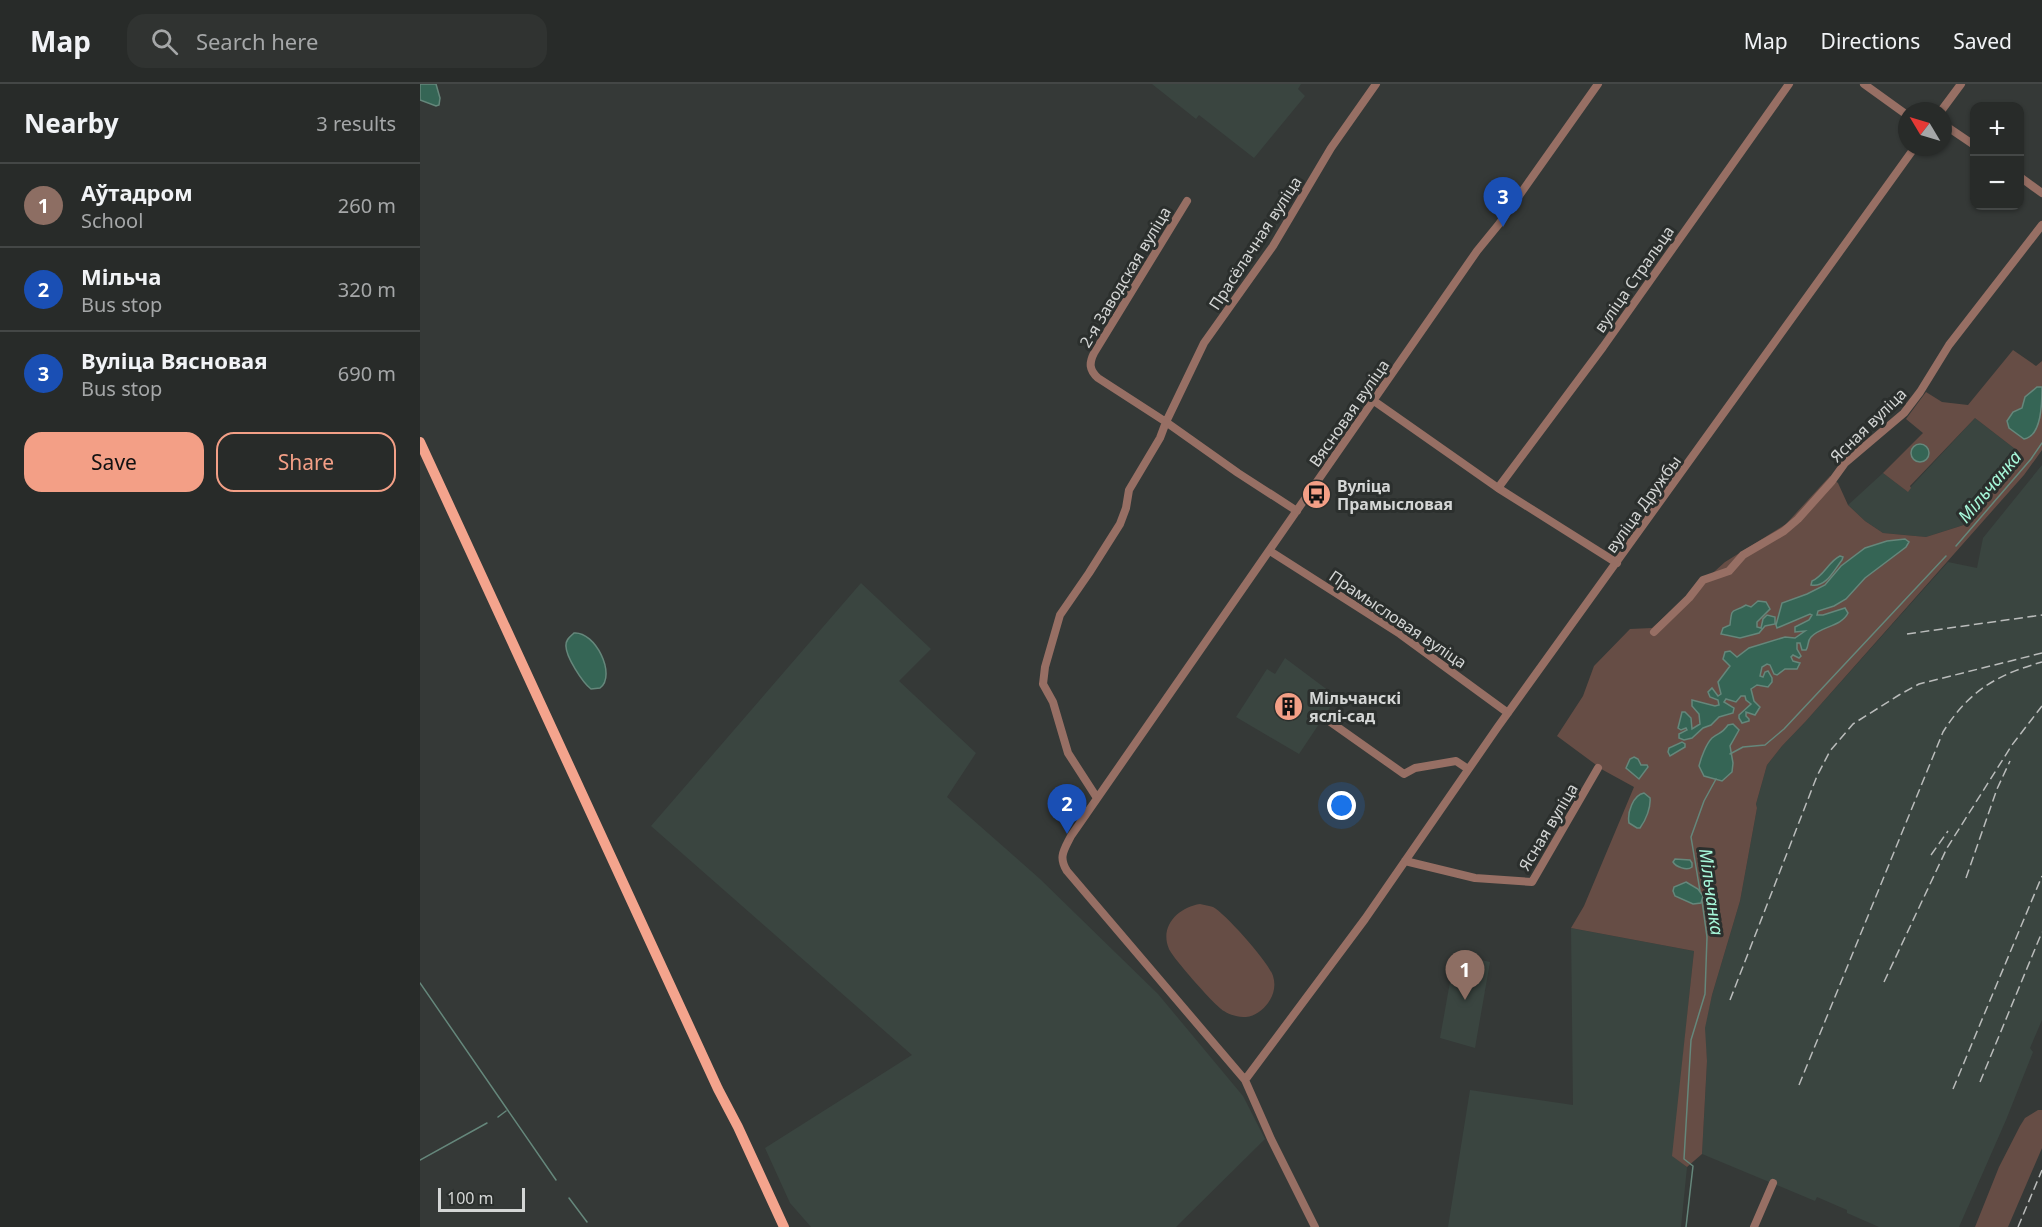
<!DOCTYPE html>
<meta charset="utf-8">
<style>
body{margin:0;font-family:"Noto Sans",sans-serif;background:#303331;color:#f1f3f6}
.controls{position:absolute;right:18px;top:18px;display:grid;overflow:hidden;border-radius:12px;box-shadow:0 2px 4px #0004}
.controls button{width:54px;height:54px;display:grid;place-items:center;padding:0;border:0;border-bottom:2px solid #444746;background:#282b29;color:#f1f3f6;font:30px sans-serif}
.compass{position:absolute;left:1478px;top:18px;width:54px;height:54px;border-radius:50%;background:#282b29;box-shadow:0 2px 4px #0004;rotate:308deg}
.scale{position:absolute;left:18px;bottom:15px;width:87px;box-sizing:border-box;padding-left:6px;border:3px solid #d4d6d5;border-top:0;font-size:16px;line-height:21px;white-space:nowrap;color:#d4d6d5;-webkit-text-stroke:4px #2b2f2d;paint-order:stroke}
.you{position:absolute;left:922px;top:722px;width:21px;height:21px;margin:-15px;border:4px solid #fff;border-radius:50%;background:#1a73e8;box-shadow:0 0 0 9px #1a73e833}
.badge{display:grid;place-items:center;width:39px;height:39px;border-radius:50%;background:#f39f86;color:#fff;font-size:20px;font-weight:700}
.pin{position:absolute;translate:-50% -50px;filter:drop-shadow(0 2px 3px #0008)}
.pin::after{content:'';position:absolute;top:32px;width:21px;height:18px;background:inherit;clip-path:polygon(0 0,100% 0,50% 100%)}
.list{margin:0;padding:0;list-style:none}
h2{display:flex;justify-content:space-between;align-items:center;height:78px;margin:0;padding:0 24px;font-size:26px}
h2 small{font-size:20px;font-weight:400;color:#a5a7a8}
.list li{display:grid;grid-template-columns:39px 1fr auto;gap:18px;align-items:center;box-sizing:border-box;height:84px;padding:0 24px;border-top:2px solid #444746}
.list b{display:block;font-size:22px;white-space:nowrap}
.list p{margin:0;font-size:20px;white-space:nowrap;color:#a5a7a8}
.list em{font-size:20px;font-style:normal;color:#a5a7a8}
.actions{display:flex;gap:12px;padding:18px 24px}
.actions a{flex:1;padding:14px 0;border:2px solid #f39f86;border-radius:18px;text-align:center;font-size:21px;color:#f39f86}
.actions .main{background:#f39f86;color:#111}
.icon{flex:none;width:33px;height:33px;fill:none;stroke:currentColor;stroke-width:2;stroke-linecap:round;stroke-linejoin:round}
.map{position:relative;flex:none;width:1622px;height:1143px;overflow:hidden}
header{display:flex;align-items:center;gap:36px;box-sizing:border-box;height:84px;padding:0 30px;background:#282b29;border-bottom:2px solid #444746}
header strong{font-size:28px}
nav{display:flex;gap:33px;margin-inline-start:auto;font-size:21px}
.search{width:420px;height:54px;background:#303331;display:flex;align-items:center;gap:15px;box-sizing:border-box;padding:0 21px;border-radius:18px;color:#a5a7a8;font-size:22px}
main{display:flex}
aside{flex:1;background:#282b29}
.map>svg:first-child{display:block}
.built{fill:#3a4540}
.green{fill:#664d45}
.water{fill:#356555;stroke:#65877b;stroke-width:1.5}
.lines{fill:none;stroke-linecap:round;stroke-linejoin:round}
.stream{stroke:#65877b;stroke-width:1.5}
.minor{stroke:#976f64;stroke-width:8}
.major{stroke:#f4a48d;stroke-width:10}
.rail{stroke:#babcbb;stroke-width:1.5;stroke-dasharray:9 4.5;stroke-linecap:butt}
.labels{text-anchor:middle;stroke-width:6;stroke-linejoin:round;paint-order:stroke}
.street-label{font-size:16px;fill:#d4d6d5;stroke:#2b2f2d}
.poi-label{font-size:16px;font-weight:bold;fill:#d4d6d5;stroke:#2b2f2d;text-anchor:start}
.water-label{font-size:18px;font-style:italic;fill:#a6f7d9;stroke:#2b2f2d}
</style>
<header>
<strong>Map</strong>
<div class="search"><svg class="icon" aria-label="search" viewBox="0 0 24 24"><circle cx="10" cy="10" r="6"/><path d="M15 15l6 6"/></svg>Search here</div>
<nav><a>Map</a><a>Directions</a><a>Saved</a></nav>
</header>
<main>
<aside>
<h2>Nearby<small>3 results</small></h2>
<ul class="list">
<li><span class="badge" style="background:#8d6e63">1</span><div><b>Аўтадром</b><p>School</p></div><em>260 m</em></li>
<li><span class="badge" style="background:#1a4fb4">2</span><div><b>Мільча</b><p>Bus stop</p></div><em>320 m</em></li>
<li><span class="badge" style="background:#1a4fb4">3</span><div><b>Вуліца Вясновая</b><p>Bus stop</p></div><em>690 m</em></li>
</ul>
<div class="actions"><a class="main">Save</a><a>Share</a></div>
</aside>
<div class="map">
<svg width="1622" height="1143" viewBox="0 0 1622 1143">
<rect width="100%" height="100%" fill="#353937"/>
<path class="built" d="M732 0H881L878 5 885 12 834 74 779 31 776 35Z
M1555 334 1599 368 1601 371 1547 440 1506 453 1463 449 1445 437 1428 421 1463 389 1487 407Z
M1622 381V936L1610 964 1613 968 1586 1036 1539 1143H1459L1427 1129V1126L1397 1113 1395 1117 1282 1070 1287 977 1284 945 1292 911 1320 817 1337 724 1336 720 1347 681 1362 662 1386 637 1528 478 1557 484 1563 454Z
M441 499 511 565 479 597 556 669 527 713 620 795 738 910 823 1012 845 1055 756 1143H391L370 1119 345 1064 492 971 231 742Z
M865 574 917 613 879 670 816 633 847 585 855 590Z
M1151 844 1274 867 1253 1072 1267 1083 1261 1143H1028L1050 1006 1153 1021Z
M1035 870 1070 878 1055 964 1020 954Z"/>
<path class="green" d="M1593 266 1616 282 1622 277V366L1604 391 1386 637 1362 662 1347 681 1336 720 1337 724 1320 817 1292 911 1285 944 1287 977 1282 1070 1267 1083 1252 1072 1274 867 1151 844 1164 822 1214 703 1183 686 1137 652 1163 612 1174 582 1210 545 1232 544 1305 478 1366 440 1410 392 1418 399 1428 421 1445 437 1463 449 1506 453 1547 440 1600 371 1599 368 1555 334 1490 402 1491 404 1488 408 1463 389 1503 349 1486 335 1506 308 1522 318 1548 321Z
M780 820C784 821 790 822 793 823 805 829 850 880 853 892 856 901 854 911 848 919 843 926 835 932 826 933 818 933 810 931 804 927 795 922 753 874 749 865 739 842 759 823 780 820Z
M1618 1026H1622V1064L1588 1143H1555L1579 1083 1600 1042 1605 1034Z"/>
<path class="water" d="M0 0H16L20 14 19 21 16 22 0 16Z
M1617 303H1622C1622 318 1622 352 1604 355L1589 344 1587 337 1593 328 1602 324 1605 313Z
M1491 369a9 9 0 1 1 18 0a9 9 0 1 1-18 0Z
M1485 455 1489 458 1486 463 1445 494 1426 515 1414 522 1398 527 1397 531H1403L1425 524 1428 529C1421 543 1401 542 1391 553 1387 557 1389 562 1386 566H1382L1380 559H1377V565L1381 572 1379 574 1373 571 1371 573 1373 577 1380 579 1377 585H1365L1357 591 1354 590 1350 581 1347 580 1342 583 1340 592 1343 593 1345 588 1348 587 1352 594V598L1348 603 1337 601 1331 605 1334 617 1340 623 1335 631 1326 628V632L1329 635V637L1322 639 1319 634V631L1331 620 1326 616 1325 612H1321L1316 618 1306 615 1304 618 1314 624 1313 629 1299 633 1291 641 1283 644 1272 654 1264 656 1259 654V650L1267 646 1266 644 1261 646 1258 644 1262 628H1265L1271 634 1272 645 1280 640 1279 630 1272 622V616L1295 622 1299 621 1298 616 1290 613 1288 608 1292 604 1298 612 1301 610 1298 598 1310 582 1303 575 1305 568 1310 567 1317 573 1329 564 1365 553 1375 554 1385 547 1375 548V543L1389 536 1392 531 1390 530 1357 544 1356 541 1362 519 1387 510 1405 501 1421 482 1445 464 1467 457Z
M1420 472 1423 473 1422 476C1414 486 1406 504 1391 501L1392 497C1404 492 1408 478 1420 472Z
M1338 517 1346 518 1350 525 1337 538V543L1341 544 1343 535 1347 531 1355 533V540L1345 542 1339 549 1320 554 1301 550 1303 544 1310 541C1312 521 1312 530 1326 521L1331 523Z
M154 549C175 547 197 591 180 604L171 605C163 599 145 572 146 561 146 555 150 553 154 549Z
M1313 640 1319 646 1310 662 1313 679 1312 688 1302 697 1284 692 1279 682C1281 674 1286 660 1292 654 1299 648 1301 651 1308 641Z
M1262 658 1265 660V663L1250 672 1248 668 1249 664Z
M1214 673 1218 675 1221 681H1227L1228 683 1219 695 1206 684 1210 675Z
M1224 709 1230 714C1231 723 1226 736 1220 744H1217L1209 739C1207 729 1213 711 1224 709Z
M1255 775 1270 776 1272 779V783C1267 787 1256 783 1253 778Z
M1266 798 1278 805 1283 812 1281 819 1273 820 1255 812 1253 807 1254 803Z"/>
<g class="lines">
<path class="stream" d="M1536 462 1611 375 1622 359
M1310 670 1323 663 1345 661 1364 645 1526 472
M1280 807 1271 753 1284 717 1296 695
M0 899 136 1096
M78 1033 86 1027
M0 1076 67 1039
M149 1114 167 1138
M1266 1143 1273 1082 1264 1075 1271 956 1285 910 1287 853 1282 817"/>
<path class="minor" d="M1444 0 1487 31
M1521 27 1541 0
M1523 40 1554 61
M1600 93 1622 109
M767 117 674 269C669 279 669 286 678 294L746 338 818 389 877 427
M954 317 1078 404 1197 479
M1078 404 1183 263 1369 0
M850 467 980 550 1088 629
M1234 548 1269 514 1283 496 1309 487 1323 471 1364 447 1378 435 1412 397 1425 379 1484 329 1500 308 1529 261 1622 141
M909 637 984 690 995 684 1036 677 1048 685
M677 714 648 669 633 618 623 600 625 583 640 531 669 489 700 440 706 424 709 406 740 354 746 338 784 259 853 162 911 64 956 0
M985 777 1055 794 1112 798 1178 684
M825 996 945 835 1077 644 1495 63
M895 1143 851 1055 825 996 647 787C638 773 644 766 651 752L1057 167 1079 140 1178 0
M1334 1143 1353 1099"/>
<path class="major" d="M0 358 298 1005 318 1043 364 1143"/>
<path class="rail" d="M1487 550 1622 531
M1511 771 1528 747
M1546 794 1577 705 1590 677
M1464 898 1527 764 1592 661 1622 622
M1310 916 1397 692 1410 667 1433 640 1479 611 1499 600 1622 569
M1560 998 1622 848
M1379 1001 1523 648C1549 607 1576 591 1622 578
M1533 1005 1622 792
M1598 1143 1622 1086"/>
</g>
<defs>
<symbol id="bus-disc" viewBox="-11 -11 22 22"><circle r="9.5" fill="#f39f86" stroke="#2b2f2d"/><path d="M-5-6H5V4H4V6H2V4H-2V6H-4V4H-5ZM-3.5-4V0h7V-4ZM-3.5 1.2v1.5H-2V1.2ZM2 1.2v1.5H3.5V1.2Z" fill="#111"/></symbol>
<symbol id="building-disc" viewBox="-11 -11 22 22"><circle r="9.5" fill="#f39f86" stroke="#2b2f2d"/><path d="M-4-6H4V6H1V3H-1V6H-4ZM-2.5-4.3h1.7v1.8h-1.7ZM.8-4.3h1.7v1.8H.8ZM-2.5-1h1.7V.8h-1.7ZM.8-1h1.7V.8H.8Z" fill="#111"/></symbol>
</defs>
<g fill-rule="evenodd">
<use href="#bus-disc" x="880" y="394" width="33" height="33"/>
<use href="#building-disc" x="852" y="606" width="33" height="33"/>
</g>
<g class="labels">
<g class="street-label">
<text transform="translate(835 159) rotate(-57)" y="6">Прасёлачная вуліца</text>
<text transform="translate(705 193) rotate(-59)" y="6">2-я Заводская вуліца</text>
<text transform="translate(1214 195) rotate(-55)" y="6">вуліца Стральца</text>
<text transform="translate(929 329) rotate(-55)" y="6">Вясновая вуліца</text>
<text transform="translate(1448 341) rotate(-44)" y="6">Ясная вуліца</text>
<text transform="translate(1223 420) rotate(-54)" y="6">вуліца Дружбы</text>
<text transform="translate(978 535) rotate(34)" y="6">Прамысловая вуліца</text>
<text transform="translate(1128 743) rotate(-59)" y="6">Ясная вуліца</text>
</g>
<g class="poi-label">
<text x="917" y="408">Вуліца<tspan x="917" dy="18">Прамысловая</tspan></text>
<text x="889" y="620">Мільчанскі<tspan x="889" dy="18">яслі-сад</tspan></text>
</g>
<g class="water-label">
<text transform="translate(1570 403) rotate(-50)" y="6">Мільчанка</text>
<text transform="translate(1291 808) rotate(82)" y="6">Мільчанка</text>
</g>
</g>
</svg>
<div class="controls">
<button>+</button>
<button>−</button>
</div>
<svg class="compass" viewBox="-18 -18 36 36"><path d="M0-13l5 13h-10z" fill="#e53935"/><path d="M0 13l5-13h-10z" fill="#a5a7a8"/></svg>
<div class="scale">100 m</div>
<div class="you"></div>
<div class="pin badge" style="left:1045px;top:916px;background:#8d6e63">1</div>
<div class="pin badge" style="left:647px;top:750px;background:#1a4fb4">2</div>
<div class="pin badge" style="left:1083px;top:143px;background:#1a4fb4">3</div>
</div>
</main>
